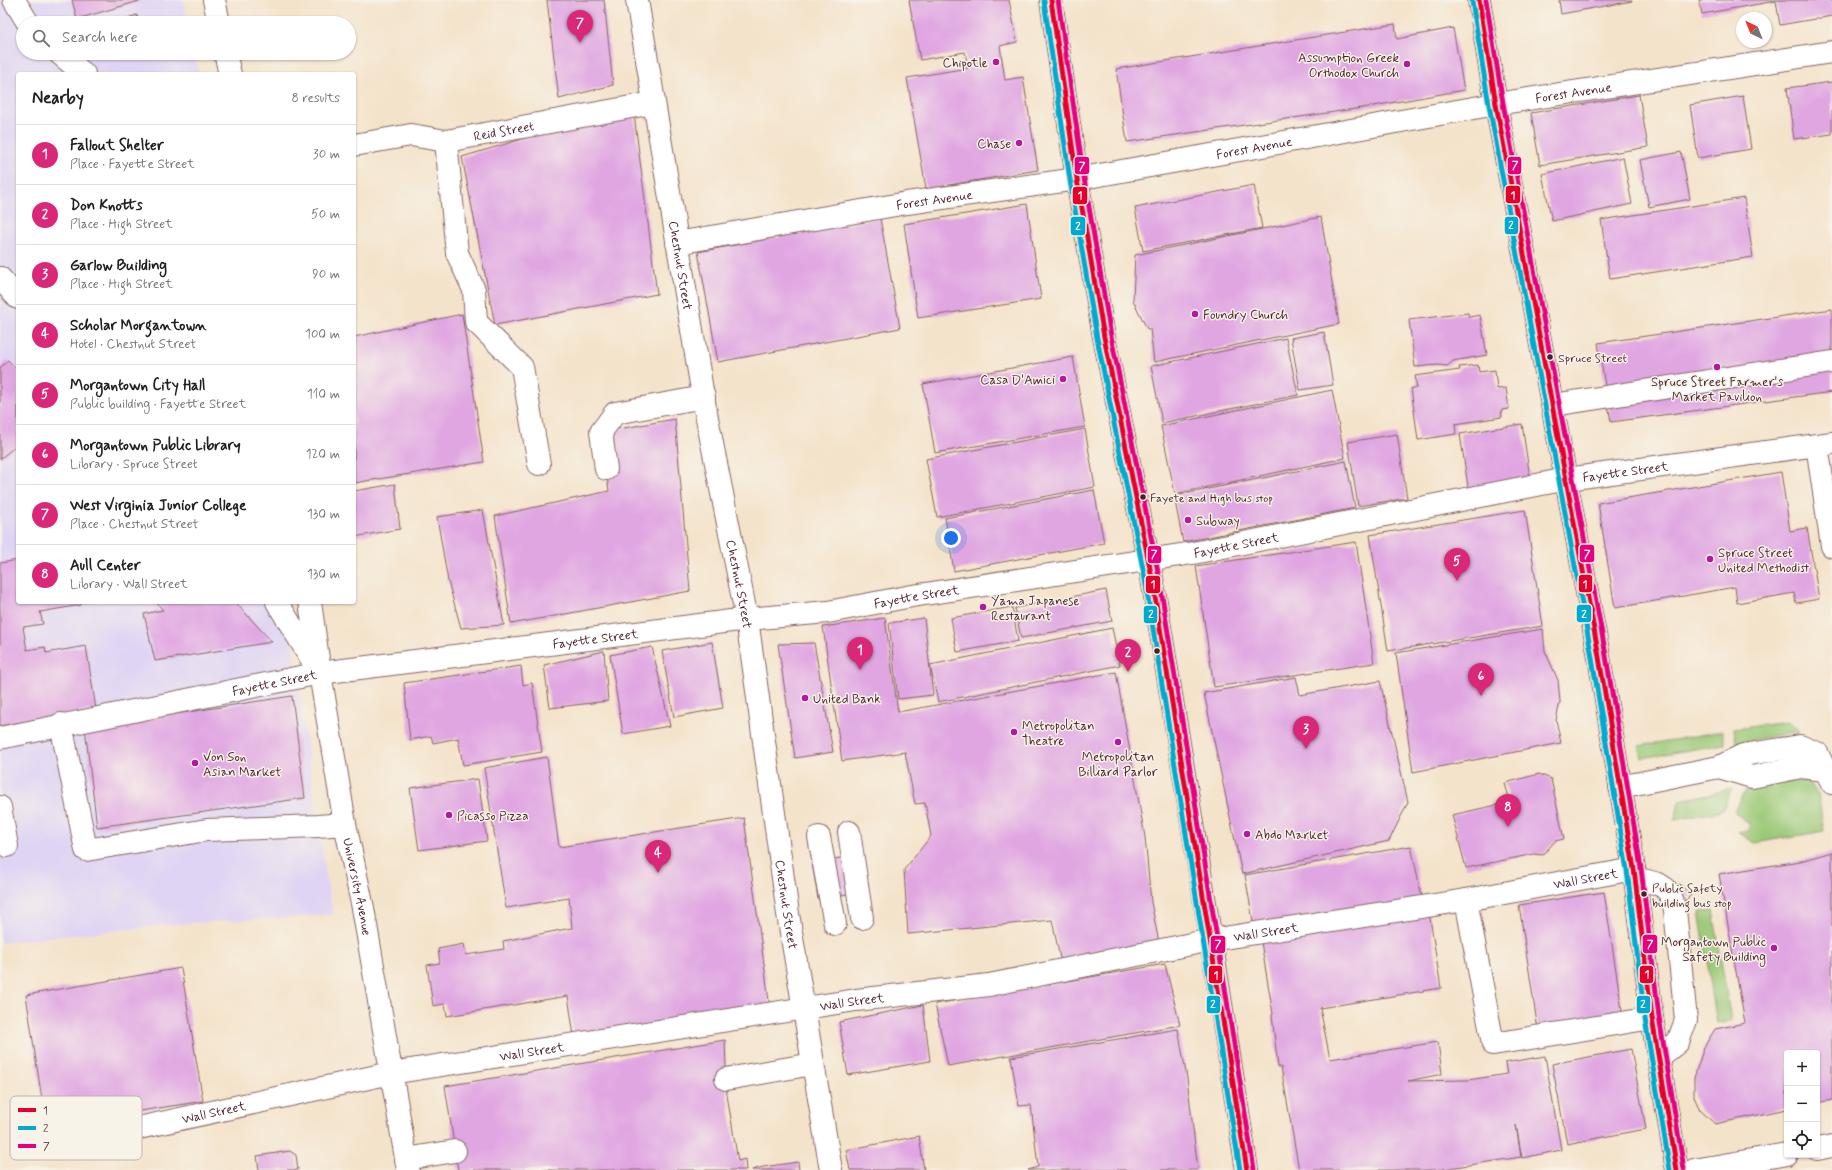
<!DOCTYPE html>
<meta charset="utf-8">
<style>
body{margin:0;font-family:Mynerve,sans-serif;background:#f6f6f6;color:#202124}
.controls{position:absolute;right:12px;bottom:12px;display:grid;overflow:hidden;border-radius:4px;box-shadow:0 1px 3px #0004}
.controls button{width:36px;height:36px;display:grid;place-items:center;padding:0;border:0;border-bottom:1px solid #e0e0e0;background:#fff;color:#202124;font:20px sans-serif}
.compass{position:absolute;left:1736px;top:12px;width:36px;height:36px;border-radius:50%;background:#fff;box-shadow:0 1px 3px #0004;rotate:317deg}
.you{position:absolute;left:951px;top:538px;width:14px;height:14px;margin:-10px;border:3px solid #fff;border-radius:50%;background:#1a73e8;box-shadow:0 0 0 6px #1a73e833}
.badge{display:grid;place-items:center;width:26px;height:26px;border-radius:50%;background:#db2777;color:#fff;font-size:13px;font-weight:700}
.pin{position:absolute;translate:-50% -33px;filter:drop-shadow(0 1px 2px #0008)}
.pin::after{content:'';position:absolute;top:21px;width:14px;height:12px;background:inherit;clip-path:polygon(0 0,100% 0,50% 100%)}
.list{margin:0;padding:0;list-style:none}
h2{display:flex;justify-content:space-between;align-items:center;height:52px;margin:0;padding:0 16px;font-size:17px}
h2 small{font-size:13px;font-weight:400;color:#757577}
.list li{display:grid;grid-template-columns:26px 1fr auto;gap:12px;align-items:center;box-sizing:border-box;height:60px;padding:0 16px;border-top:1px solid #e0e0e0}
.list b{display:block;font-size:15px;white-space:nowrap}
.list p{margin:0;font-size:13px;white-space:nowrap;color:#757577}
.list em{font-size:13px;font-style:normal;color:#757577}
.icon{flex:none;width:22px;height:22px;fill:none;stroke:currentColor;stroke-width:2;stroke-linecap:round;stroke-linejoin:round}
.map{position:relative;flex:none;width:1832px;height:1170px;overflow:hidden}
.search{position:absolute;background:#fff;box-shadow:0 1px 3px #0004;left:16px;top:16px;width:340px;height:44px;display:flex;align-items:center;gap:10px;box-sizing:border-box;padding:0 14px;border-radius:22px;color:#757577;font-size:15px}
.panel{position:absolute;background:#fff;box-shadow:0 1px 3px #0004;left:16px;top:72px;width:340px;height:532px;border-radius:4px}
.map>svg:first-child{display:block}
.built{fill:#e0d4f4}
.green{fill:#9bc977;stroke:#727451}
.building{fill:#e0a6e2}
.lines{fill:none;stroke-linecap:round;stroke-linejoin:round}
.minor-casing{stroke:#866463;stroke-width:24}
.major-casing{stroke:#866463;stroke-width:24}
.minor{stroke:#fff;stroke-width:22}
.major{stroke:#fff;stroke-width:22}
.bus-1-casing{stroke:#f7f3e8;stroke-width:8}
.bus-2-casing{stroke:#f7f3e8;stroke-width:8}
.bus-3-casing{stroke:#f7f3e8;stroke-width:8}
.bus-1{stroke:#e4002b;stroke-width:5}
.bus-2{stroke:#00a9ce;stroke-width:5}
.bus-3{stroke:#e5007d;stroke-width:5}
.poi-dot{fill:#b5179e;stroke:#f7f3e8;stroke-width:1.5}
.bus-dot{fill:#4a1f2b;stroke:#f7f3e8;stroke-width:1.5}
.labels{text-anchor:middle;stroke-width:3;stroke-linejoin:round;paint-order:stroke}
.bus-label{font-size:12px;fill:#4a1f2b;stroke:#f7f3e8;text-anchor:start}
.poi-label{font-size:13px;fill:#4a1f2b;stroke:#f7f3e8;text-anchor:start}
.street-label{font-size:13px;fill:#4a1f2b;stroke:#f7f3e8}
.key{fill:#f7f3e8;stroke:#c3b3af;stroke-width:1}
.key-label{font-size:11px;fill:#4a1f2b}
.line-badge{stroke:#f7f3e8;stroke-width:1.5}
.badge-label{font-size:11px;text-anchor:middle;font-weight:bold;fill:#fff}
</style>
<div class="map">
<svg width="1832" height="1170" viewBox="0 0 1832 1170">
<rect width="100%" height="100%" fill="#f7f3e8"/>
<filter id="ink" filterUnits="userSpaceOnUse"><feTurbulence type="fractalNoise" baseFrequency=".025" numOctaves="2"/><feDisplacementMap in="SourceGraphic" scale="8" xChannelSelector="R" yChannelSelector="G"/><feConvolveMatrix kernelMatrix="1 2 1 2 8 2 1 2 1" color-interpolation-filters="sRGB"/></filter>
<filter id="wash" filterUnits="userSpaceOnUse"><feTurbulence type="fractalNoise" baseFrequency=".012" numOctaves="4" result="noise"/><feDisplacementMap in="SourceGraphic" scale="16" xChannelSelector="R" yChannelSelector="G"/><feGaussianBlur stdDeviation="0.9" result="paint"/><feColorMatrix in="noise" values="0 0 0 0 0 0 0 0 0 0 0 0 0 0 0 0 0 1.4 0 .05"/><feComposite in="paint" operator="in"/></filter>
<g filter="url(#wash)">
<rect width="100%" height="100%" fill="#f4e3cb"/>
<path class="built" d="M0 0H183L188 23H23V53H195L199 74H18V602H287L318 826 333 915 176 924 0 943Z"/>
<path class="green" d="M1787 722 1800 731 1736 743 1734 729Z
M1722 731 1725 744 1642 758 1639 746Z
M1791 778 1807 781 1818 794 1824 831 1755 843 1738 833 1748 831 1750 823 1746 822 1734 811 1748 786Z
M1732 789 1722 811 1674 820 1681 800Z
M1713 910 1731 1021 1717 1023 1699 911Z"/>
<g id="blocks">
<path class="building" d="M72 0H143L77 19Z
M547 0H604L613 85 559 99Z
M909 0H1009L1017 42 1000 46 1005 80 1023 77 1038 170 926 189 907 78 968 68 965 52 920 60Z
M1559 0H1632V1L1561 14Z
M1699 0H1832V16L1780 25 1776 1 1702 14Z
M137 15 138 23H110Z
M1395 24 1397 39 1453 28 1464 90 1362 108 1127 142 1116 69Z
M1832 82V134L1794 139 1787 88Z
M1639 95 1648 147 1540 165 1531 113Z
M1743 96 1751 149 1698 158 1690 105Z
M634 114 657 294 495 325 462 157 566 126Z
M1681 152 1690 199 1649 207 1640 160Z
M1623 157 1632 204 1552 221 1542 174Z
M1254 185 1262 228 1143 251 1135 208Z
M1744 198 1753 257 1610 279 1601 220Z
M1027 204 1041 299 918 318 904 224Z
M1321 217 1339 324 1154 362 1150 329H1147L1133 300 1135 255Z
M880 218 900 328 718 362 698 252Z
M1832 309V392L1611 422 1598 343Z
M1468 313 1469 317 1480 315 1487 355 1453 361 1447 366 1438 365 1415 367 1409 320Z
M462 314 484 462 354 483V337Z
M1324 332 1333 385 1300 390 1291 338Z
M1286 338 1298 395 1162 423 1151 366Z
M1073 357 1085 427 935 453 923 384Z
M8 360 18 371V444L0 459V368Z
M1478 365 1479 372 1495 370 1497 389 1506 388 1509 409 1501 410 1502 417 1455 424 1456 434 1418 440 1411 388H1417L1415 376 1460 370 1459 367Z
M1332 390 1345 458 1175 494 1161 426Z
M675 419 690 591 511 624 495 516 609 491 601 432Z
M1522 424 1530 478 1469 493 1460 434Z
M1085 429 1095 487 937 517 926 459Z
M1397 434 1407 498 1358 506 1348 442Z
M1346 461 1355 508 1183 542 1174 496Z
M1781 472 1790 531 1807 528 1819 599 1796 603 1794 593 1737 603 1735 587 1615 608 1598 503Z
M395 484 400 529 354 537V491Z
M1094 490 1104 543 954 571 945 518Z
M483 510 504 625 461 628 448 581 437 517Z
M1525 510 1543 626 1388 651 1370 535Z
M1356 542 1374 663 1214 687 1196 566Z
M18 560V602H81V605L40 612 43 624 23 627 27 650 45 647 46 653 86 646 96 709 0 726V563Z
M1106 590 1112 621 1021 638 1015 608Z
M156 602H235L272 642 155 661 144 614 163 610Z
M1012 607 1018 641 957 652 951 618Z
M885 618 898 712 1116 672 1145 837 1151 902 1159 943 1061 963 1052 920 908 934 904 870 931 836 925 803 915 804 905 752 842 761 823 627Z
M924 618 933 695 898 699 889 623Z
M1112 628 1120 665 938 702 930 665Z
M1543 629 1545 651 1558 680 1560 702 1556 720 1561 743 1413 772 1396 653Z
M712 642 723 708 674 717 662 651Z
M814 643 833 752 795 758 778 644Z
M652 647 670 726 623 734 610 655Z
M604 651 608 701 550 708 544 665Z
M521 666 523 685 532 683 542 752 463 765 458 738 433 743 431 736 410 740 404 683Z
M1296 677 1300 695 1380 681 1408 802 1389 841 1242 874 1204 693Z
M292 696 305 798 97 827 85 728Z
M547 757 559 847 744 818 770 1008 574 1036 568 996 447 1016 445 1004 433 1006 427 965 440 963 438 949 464 944 466 955 504 949 503 941 572 928 569 898 506 908 484 768Z
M1539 774 1551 779 1564 839 1555 841 1543 855 1534 854 1466 868 1452 815 1510 802 1505 783Z
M478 779 487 841 419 850 410 788Z
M1411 846 1423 902 1254 927 1245 875Z
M1832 852V1100L1817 1103V1053H1787V1109L1715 1124 1700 1110 1694 1097V1078L1704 1047 1715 1029 1745 1023 1719 874 1800 861Z
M855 856 860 892 818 899 812 862Z
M1679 884 1691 895 1685 901 1674 890Z
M1604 892 1623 1017 1538 1030 1519 905Z
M1429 912 1441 988 1320 1008 1330 1059 1438 1042 1442 1074 1408 1081 1468 1080 1507 1074 1505 1063 1545 1056 1561 1150 1522 1158 1516 1125 1521 1157 1436 1170H1299L1281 1067H1278L1272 1015 1273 1014 1261 942Z
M1165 964 1180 1025 948 1066 935 1004Z
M181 968 203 1101 46 1126 26 995Z
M923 1005 930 1061 848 1075 839 1022Z
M1178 1029 1187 1078 1198 1170H1028L1038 1167 1031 1105 1019 1106 1011 1057Z
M725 1040 727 1095 738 1161 745 1159 746 1170H458L445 1086Z
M1631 1049 1646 1129 1567 1144 1552 1064Z
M919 1136 924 1170H850L846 1150Z
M290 1151 296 1155 298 1170H259L257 1156Z
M798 1162 799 1170H752L763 1167Z"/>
</g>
</g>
<g filter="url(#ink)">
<use href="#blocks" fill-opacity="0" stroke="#866463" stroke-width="1"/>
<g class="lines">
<defs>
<g id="minor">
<path d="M14 0 28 23"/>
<path d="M214 0 219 23"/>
<path id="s1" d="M637 0 705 408 747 619 788 914 831 1170"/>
<path d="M59 53 84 74"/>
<path d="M225 53 230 74"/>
<path d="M446 141 457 253 474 290 476 322 522 367 539 464"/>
<path id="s2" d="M354 145 411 135 446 141 653 103"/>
<path id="s3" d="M677 243 907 203 1077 179 1496 104 1832 52"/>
<path d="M1553 405 1832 362"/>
<path d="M1817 445 1832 546"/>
<path d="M606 469 601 432 615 413 704 397"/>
<path d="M310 602 320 673"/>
<path d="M61 724 86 850 207 830 318 826 345 824"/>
<path id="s4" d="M0 738 320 673 747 619 828 612 912 596 1193 553 1567 479 1832 443"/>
<path d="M1719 767 1752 777 1801 767 1825 770"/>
<path d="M1620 787 1719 767 1743 755 1800 746 1817 753 1832 783"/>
<path d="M0 807 7 846"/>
<path d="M849 832 862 918"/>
<path d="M819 837 835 924"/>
<path d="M1635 878C1660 885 1669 882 1675 910L1686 1020 1678 1042 1659 1057"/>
<path d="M1466 900 1493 1044 1652 1018"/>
<path d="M726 1079 813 1064"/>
<path id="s5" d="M70 1143 391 1073 856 1000 989 985 1211 940 1466 900 1634 869"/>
<path d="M406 1159 455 1151"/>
</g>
<g id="major">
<path d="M1051 0 1077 179 1104 337 1152 578 1211 940 1247 1170"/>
<path d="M1479 0 1496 104 1598 651 1634 869 1652 1018 1677 1170"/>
<path d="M0 278 18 298"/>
<path id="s6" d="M277 602 320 673 345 824 363 908 408 1170"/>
<path d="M1817 1149 1832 1146"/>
<path d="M1694 1170 1787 1154"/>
</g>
</defs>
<use href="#minor" class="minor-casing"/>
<use href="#major" class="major-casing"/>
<use href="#minor" class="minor"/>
<use href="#major" class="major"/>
<defs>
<path id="bus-1" d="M1051 0 1077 179 1104 337 1152 578 1247 1170
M1479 0 1496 104 1598 651 1634 869 1652 1018 1677 1170"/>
<path id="bus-2" d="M1044 1 1070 180 1097 338 1145 579 1240 1170
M1472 1 1489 105 1591 652 1627 870 1645 1019 1670 1170"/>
<path id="bus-3" d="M1058 0 1084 178 1111 336 1159 577 1254 1169
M1486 0 1503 103 1605 650 1641 868 1659 1017 1684 1169"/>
</defs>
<use href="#bus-1" class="bus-1-casing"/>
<use href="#bus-2" class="bus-2-casing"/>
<use href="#bus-3" class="bus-3-casing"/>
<use href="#bus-1" class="bus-1"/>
<use href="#bus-2" class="bus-2"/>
<use href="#bus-3" class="bus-3"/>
</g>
</g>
<g class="poi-dot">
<circle cx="996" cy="62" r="4"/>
<circle cx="1407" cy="64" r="4"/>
<circle cx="1019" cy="143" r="4"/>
<circle cx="1195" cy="314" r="4"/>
<circle cx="1717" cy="367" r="4"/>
<circle cx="1063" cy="379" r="4"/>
<circle cx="1188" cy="520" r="4"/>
<circle cx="1710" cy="559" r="4"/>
<circle cx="983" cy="607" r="4"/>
<circle cx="805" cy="698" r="4"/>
<circle cx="1014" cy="732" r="4"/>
<circle cx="1118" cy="742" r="4"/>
<circle cx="195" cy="763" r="4"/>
<circle cx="449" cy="815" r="4"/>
<circle cx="1247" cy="834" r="4"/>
<circle cx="1774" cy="948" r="4"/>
</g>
<g class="bus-dot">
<circle cx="1550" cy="357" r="3.5"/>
<circle cx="1143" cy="497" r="3.5"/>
<circle cx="1157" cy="651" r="3.5"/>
<circle cx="1644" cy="894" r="3.5"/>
</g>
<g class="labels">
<g class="bus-label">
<text x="1558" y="362">Spruce Street</text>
<text x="1150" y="502">Fayete and High bus stop</text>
<text x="1652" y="892">Public Safety<tspan x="1652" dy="15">building bus stop</tspan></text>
</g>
<g class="poi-label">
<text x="1399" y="62" text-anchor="end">Assumption Greek<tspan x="1399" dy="15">Orthodox Church</tspan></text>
<text x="988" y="67" text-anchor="end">Chipotle</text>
<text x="1011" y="148" text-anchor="end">Chase</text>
<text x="1203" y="319">Foundry Church</text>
<text x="1055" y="384" text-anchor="end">Casa D'Amici</text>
<text x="1717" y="386" text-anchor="middle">Spruce Street Farmer's<tspan x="1717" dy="15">Market Pavilion</tspan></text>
<text x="1196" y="525">Subway</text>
<text x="1718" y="557">Spruce Street<tspan x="1718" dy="15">United Methodist</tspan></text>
<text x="991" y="605">Yama Japanese<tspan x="991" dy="15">Restaurant</tspan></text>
<text x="813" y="703">United Bank</text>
<text x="1022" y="730">Metropolitan<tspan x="1022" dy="15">Theatre</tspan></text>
<text x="203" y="761">Von Son<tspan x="203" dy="15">Asian Market</tspan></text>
<text x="1118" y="761" text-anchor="middle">Metropolitan<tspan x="1118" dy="15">Billiard Parlor</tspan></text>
<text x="457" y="820">Picasso Pizza</text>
<text x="1255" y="839">Abdo Market</text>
<text x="1766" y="946" text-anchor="end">Morgantown Public<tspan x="1766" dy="15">Safety Building</tspan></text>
</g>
<g class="street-label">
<text dy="5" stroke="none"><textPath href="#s3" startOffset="909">Forest Avenue</textPath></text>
<text dy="5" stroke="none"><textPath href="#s2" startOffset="152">Reid Street</textPath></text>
<text dy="5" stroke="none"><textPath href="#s3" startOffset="585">Forest Avenue</textPath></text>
<text dy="5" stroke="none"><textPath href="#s3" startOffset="261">Forest Avenue</textPath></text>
<text dy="5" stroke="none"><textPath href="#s1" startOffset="269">Chestnut Street</textPath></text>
<text dy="5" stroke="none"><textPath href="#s4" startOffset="1648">Fayette Street</textPath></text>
<text dy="5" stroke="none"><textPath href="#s4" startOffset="1252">Fayette Street</textPath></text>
<text dy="5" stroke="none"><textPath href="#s1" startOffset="593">Chestnut Street</textPath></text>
<text dy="5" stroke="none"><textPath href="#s4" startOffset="928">Fayette Street</textPath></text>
<text dy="5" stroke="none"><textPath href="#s4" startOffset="604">Fayette Street</textPath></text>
<text dy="5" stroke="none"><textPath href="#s4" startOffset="280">Fayette Street</textPath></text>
<text dy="5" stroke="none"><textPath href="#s5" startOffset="1539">Wall Street</textPath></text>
<text dy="5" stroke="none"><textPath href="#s6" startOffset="300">University Avenue</textPath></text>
<text dy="5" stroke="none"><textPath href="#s1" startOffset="917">Chestnut Street</textPath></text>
<text dy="5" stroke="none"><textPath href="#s5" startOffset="1215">Wall Street</textPath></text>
<text dy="5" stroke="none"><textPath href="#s5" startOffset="795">Wall Street</textPath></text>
<text dy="5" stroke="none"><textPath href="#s5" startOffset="471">Wall Street</textPath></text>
<text dy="5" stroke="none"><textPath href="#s5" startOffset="147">Wall Street</textPath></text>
</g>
</g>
<rect x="10" y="1096" width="132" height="64" rx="6" class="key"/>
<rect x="18" y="1108" width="18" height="4" fill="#e4002b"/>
<rect x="18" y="1126" width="18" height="4" fill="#00a9ce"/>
<rect x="18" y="1144" width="18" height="4" fill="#e5007d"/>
<g class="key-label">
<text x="43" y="1114">1</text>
<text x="43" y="1132">2</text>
<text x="43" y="1150">7</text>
</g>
<g class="line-badge">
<rect x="1507" y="156" width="15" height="19" rx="4" fill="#e5007d"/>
<rect x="1074" y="156" width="16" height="19" rx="4" fill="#e5007d"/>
<rect x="1505" y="185" width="16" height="19" rx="4" fill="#e4002b"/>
<rect x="1072" y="186" width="16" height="19" rx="4" fill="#e4002b"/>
<rect x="1504" y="216" width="15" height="19" rx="4" fill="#00a9ce"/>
<rect x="1070" y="216" width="16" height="20" rx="4" fill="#00a9ce"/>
<rect x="1579" y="544" width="16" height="19" rx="4" fill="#e5007d"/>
<rect x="1147" y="545" width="15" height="19" rx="4" fill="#e5007d"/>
<rect x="1578" y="574" width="15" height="19" rx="4" fill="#e4002b"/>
<rect x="1145" y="575" width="16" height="19" rx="4" fill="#e4002b"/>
<rect x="1576" y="604" width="16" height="19" rx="4" fill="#00a9ce"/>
<rect x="1143" y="605" width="15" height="19" rx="4" fill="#00a9ce"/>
<rect x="1642" y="934" width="16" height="20" rx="4" fill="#e5007d"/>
<rect x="1210" y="935" width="16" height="19" rx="4" fill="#e5007d"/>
<rect x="1639" y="965" width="15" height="19" rx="4" fill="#e4002b"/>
<rect x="1208" y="965" width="15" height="19" rx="4" fill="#e4002b"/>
<rect x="1636" y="995" width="15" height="19" rx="4" fill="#00a9ce"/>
<rect x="1206" y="995" width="15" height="19" rx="4" fill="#00a9ce"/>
</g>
<g class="badge-label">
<text x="1515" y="169">7</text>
<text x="1082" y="170">7</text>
<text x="1513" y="199">1</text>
<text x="1080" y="199">1</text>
<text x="1511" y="229">2</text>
<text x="1078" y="230">2</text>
<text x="1587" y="558">7</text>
<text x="1154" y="558">7</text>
<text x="1585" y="588">1</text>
<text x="1153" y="588">1</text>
<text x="1584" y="618">2</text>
<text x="1151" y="618">2</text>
<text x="1650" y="948">7</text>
<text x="1218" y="948">7</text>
<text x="1647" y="978">1</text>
<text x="1216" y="979">1</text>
<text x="1643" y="1008">2</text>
<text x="1213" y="1008">2</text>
</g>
</svg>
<div class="controls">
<button>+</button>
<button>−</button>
<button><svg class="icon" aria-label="locate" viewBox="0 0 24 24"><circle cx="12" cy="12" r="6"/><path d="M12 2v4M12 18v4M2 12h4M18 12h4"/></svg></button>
</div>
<svg class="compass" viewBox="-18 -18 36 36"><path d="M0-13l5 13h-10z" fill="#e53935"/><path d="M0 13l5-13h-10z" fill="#757577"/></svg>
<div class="you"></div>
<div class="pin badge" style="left:860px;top:670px">1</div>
<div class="pin badge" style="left:1128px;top:672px">2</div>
<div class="pin badge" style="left:1306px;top:749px">3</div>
<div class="pin badge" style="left:658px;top:873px">4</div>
<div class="pin badge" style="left:1457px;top:581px">5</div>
<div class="pin badge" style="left:1481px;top:696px">6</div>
<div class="pin badge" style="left:580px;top:43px">7</div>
<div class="pin badge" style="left:1508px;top:827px">8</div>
<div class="search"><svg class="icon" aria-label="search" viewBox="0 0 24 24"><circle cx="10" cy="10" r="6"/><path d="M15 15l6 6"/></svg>Search here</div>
<section class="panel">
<h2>Nearby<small>8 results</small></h2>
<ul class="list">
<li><span class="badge">1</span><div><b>Fallout Shelter</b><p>Place · Fayette Street</p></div><em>30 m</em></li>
<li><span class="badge">2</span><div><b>Don Knotts</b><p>Place · High Street</p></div><em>50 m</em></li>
<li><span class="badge">3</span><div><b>Garlow Building</b><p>Place · High Street</p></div><em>90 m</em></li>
<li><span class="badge">4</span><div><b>Scholar Morgantown</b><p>Hotel · Chestnut Street</p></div><em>100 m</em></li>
<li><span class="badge">5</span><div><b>Morgantown City Hall</b><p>Public building · Fayette Street</p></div><em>110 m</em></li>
<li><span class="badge">6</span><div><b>Morgantown Public Library</b><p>Library · Spruce Street</p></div><em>120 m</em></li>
<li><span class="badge">7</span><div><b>West Virginia Junior College</b><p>Place · Chestnut Street</p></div><em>130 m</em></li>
<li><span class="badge">8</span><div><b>Aull Center</b><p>Library · Wall Street</p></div><em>130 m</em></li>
</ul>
</section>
</div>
